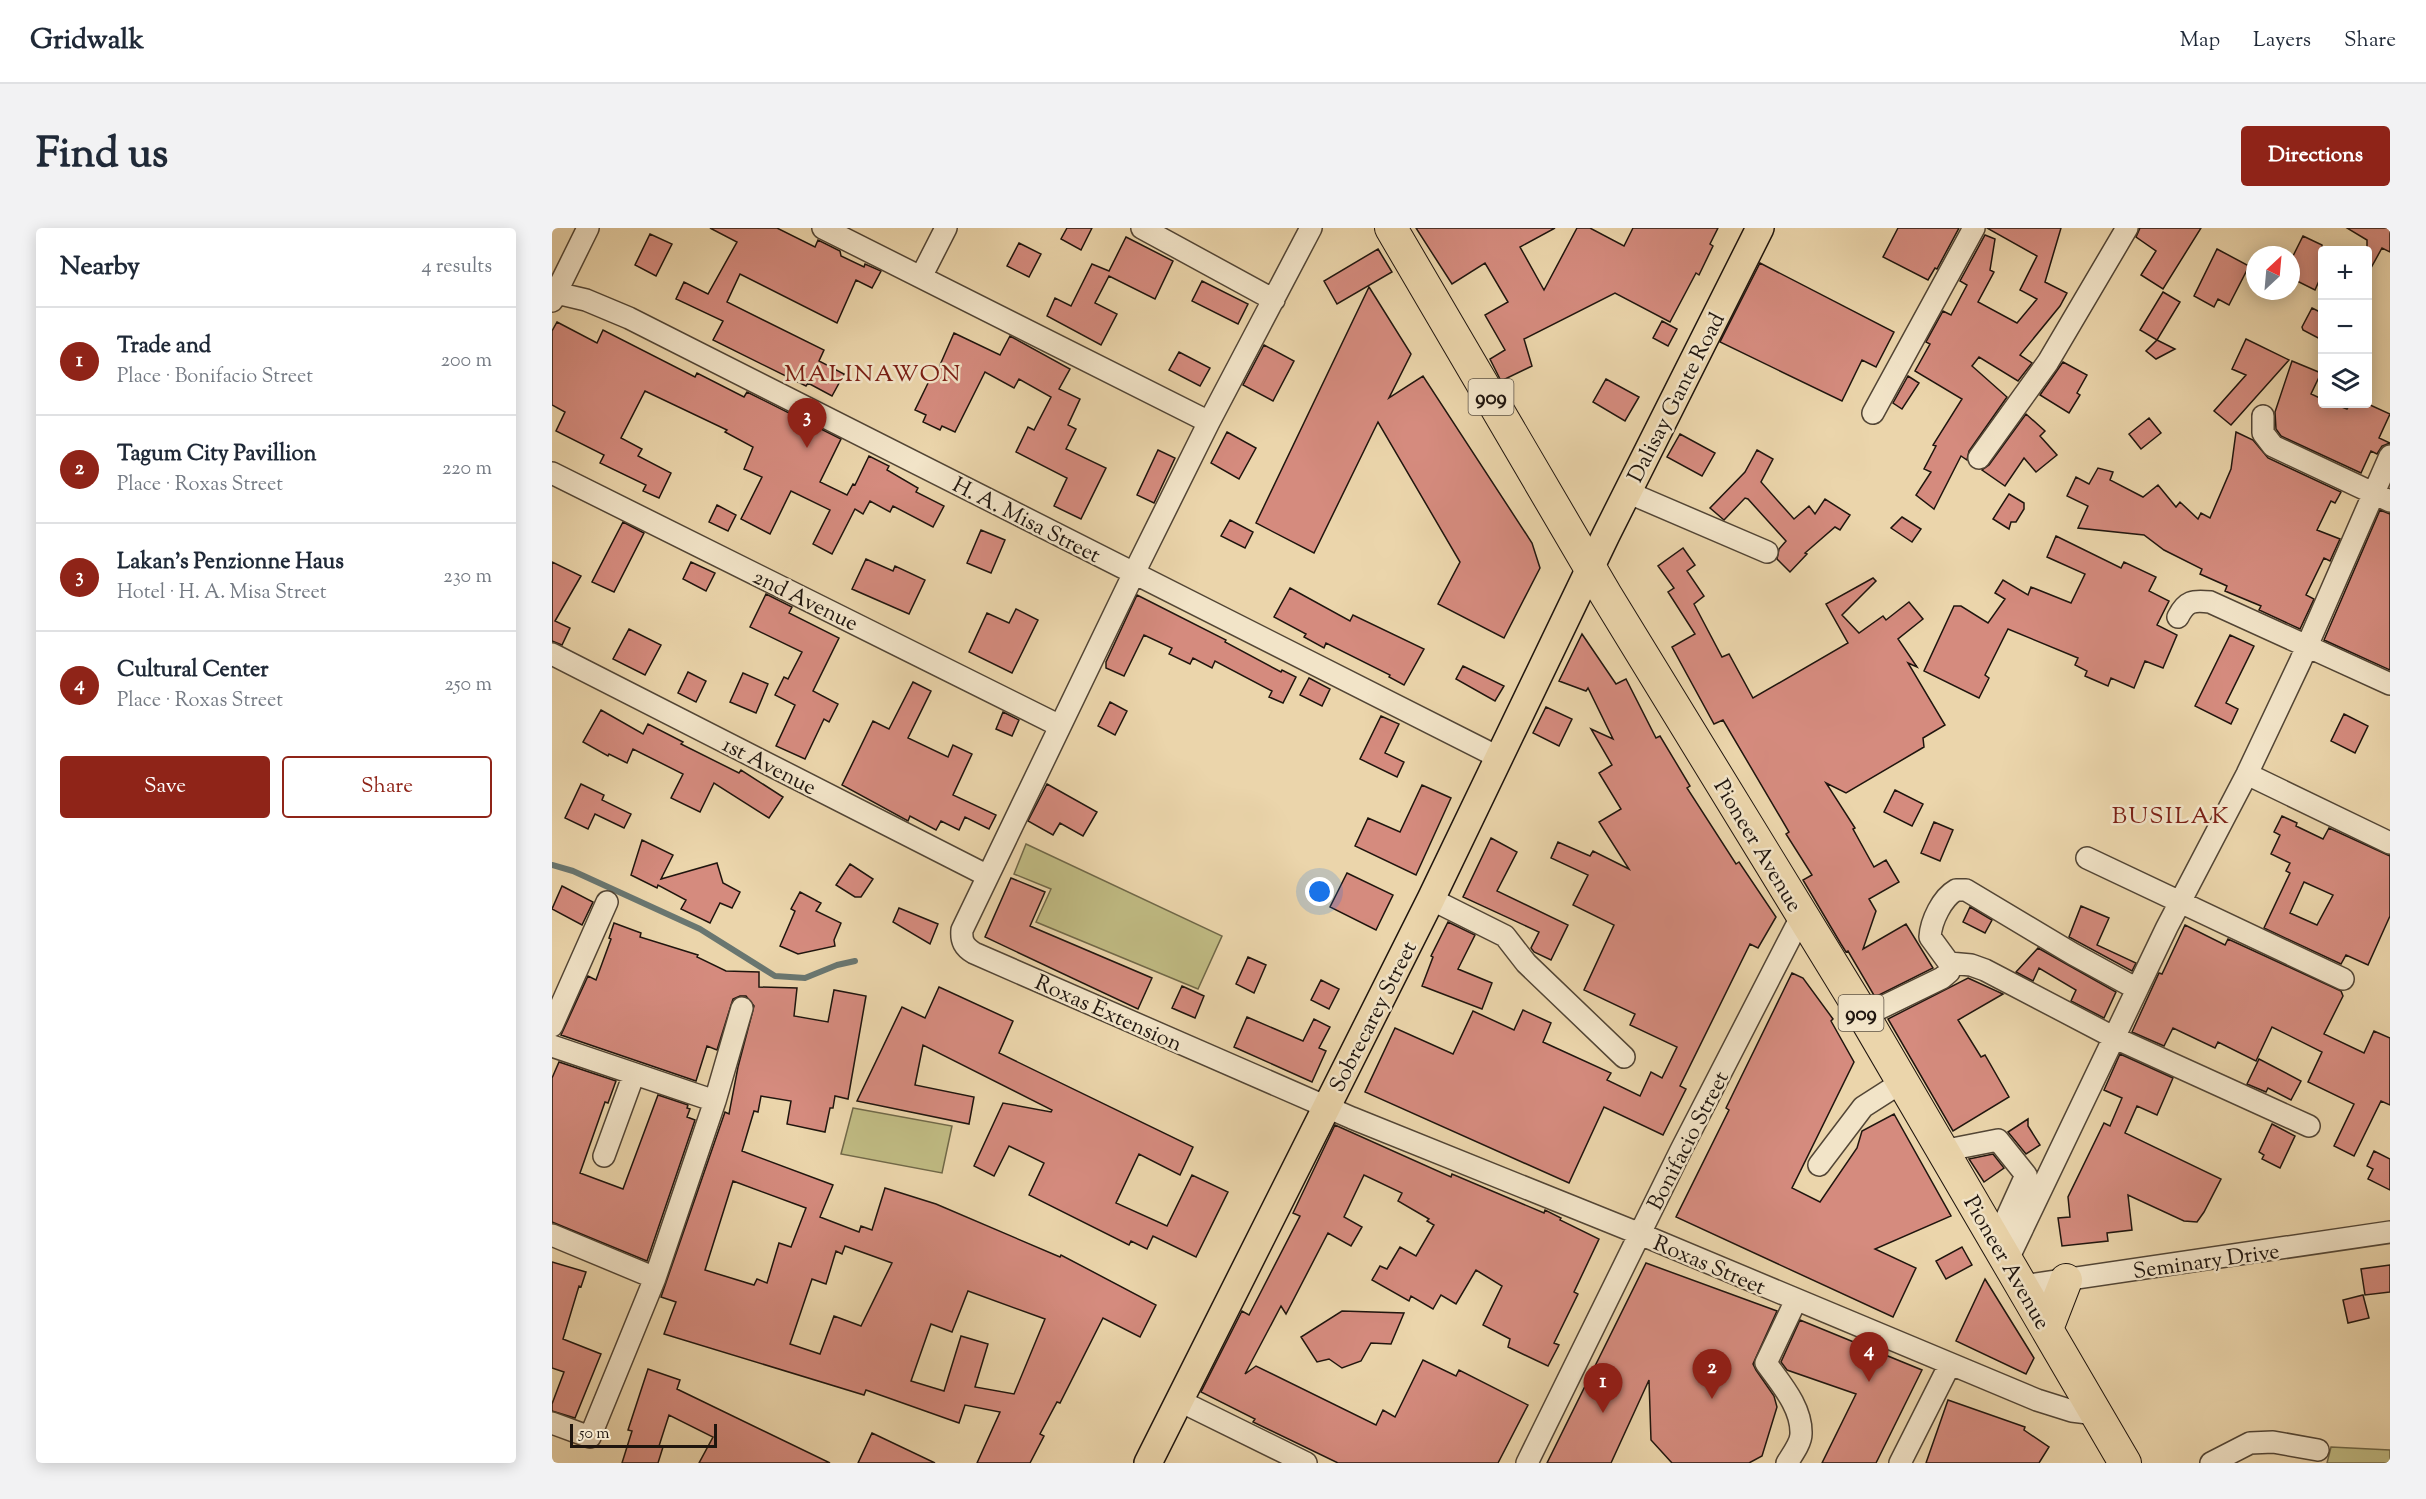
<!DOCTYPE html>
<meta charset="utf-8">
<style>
body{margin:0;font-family:"Sorts Mill Goudy",serif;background:#f2f2f3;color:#1f2937}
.controls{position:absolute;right:18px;top:18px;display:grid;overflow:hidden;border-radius:6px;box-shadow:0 3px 15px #0003}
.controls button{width:54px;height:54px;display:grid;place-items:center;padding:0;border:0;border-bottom:2px solid #e0e1e3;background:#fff;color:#1f2937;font:30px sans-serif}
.compass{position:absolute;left:1694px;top:18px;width:54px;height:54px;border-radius:50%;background:#fff;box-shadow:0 3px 15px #0003;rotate:26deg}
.scale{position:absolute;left:18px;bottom:15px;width:147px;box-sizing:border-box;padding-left:6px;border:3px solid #1f150e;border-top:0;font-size:16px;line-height:21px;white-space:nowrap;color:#1f150e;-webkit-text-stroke:4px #f2e4c8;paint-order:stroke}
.you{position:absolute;left:768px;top:664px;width:21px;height:21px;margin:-15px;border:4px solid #fff;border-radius:50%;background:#1a73e8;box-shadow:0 0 0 9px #1a73e833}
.badge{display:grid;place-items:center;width:39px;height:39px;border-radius:50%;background:#8f2418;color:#fff;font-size:20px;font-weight:700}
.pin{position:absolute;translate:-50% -50px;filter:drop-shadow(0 2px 3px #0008)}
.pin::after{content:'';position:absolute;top:32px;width:21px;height:18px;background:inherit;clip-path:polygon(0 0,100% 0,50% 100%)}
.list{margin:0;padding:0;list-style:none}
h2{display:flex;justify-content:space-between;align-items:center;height:78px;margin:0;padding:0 24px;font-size:26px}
h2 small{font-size:20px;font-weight:400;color:#747a83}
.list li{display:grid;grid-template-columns:39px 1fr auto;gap:18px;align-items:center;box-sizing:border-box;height:108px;padding:0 24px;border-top:2px solid #e0e1e3}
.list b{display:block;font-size:22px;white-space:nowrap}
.list p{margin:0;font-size:20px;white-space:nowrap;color:#747a83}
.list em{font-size:20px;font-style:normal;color:#747a83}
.actions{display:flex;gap:12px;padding:18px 24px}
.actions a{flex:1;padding:14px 0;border:2px solid #8f2418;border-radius:6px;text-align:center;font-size:21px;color:#8f2418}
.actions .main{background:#8f2418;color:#fff}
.icon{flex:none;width:33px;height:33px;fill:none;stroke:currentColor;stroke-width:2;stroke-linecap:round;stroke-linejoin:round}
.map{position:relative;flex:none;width:1838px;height:1235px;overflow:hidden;border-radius:6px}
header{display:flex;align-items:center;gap:36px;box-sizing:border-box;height:84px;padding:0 30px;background:#fff;border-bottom:2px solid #e0e1e3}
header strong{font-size:28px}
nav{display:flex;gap:33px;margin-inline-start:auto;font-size:21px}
.intro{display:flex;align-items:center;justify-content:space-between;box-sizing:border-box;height:144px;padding:0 36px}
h1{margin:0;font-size:42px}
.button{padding:15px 27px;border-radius:6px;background:#8f2418;color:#fff;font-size:21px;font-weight:700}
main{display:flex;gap:36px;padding:0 36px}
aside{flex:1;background:#fff;border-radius:6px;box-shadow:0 3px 15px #0003}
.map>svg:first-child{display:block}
.green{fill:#c0bb83;stroke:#706848;stroke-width:1.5}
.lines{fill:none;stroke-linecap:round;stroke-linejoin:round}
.stream{stroke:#697670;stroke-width:6}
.building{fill:#d58b7e;stroke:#1f150e;stroke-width:1.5;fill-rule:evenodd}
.minor-casing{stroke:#524535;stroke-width:24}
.major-casing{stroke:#1f150e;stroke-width:30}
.highway-casing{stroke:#1f150e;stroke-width:34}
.minor{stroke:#f2e4c8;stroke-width:21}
.major{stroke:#ebd5ab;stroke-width:27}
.highway{stroke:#ebd5ab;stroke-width:32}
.labels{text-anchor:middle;stroke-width:5;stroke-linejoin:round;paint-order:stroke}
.shield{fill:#f2e4c8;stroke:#5e5346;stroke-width:1.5}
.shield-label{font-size:21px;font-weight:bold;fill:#1f150e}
.street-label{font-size:22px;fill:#1f150e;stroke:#f2e4c8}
.neighbourhood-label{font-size:24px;letter-spacing:1.5px;fill:#7a1f14;stroke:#f2e4c8}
</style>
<header>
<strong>Gridwalk</strong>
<nav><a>Map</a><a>Layers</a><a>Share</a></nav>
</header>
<div class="intro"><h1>Find us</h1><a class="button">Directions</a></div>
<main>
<aside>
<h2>Nearby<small>4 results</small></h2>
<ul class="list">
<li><span class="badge">1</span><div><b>Trade and</b><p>Place · Bonifacio Street</p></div><em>200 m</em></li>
<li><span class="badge">2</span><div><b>Tagum City Pavillion</b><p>Place · Roxas Street</p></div><em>220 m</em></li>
<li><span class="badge">3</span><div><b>Lakan's Penzionne Haus</b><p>Hotel · H. A. Misa Street</p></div><em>230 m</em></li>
<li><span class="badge">4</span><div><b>Cultural Center</b><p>Place · Roxas Street</p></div><em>250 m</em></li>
</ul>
<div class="actions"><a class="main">Save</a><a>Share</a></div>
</aside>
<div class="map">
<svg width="1838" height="1235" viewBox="0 0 1838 1235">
<rect width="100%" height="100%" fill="#ebd5ab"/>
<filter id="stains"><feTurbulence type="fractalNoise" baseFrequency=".00333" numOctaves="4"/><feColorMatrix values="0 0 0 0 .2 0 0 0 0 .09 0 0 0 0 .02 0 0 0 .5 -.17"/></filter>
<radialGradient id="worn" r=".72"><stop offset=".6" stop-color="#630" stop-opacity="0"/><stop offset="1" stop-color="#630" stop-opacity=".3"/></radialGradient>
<path class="green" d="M474 616 670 708 646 761 484 694 499 661 462 646Z
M301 880 400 898 390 945 289 926Z
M1779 1219 1838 1222V1235H1775Z"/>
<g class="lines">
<path class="stream" d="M0 637 21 643 148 701 223 748 253 750 285 737 303 733"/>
</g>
<path class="building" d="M158 0H225L263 19 266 12 288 23 289 28 312 39 313 36 329 43 320 60 304 52 285 95 188 46 175 74 272 122 267 133 292 146 280 168 256 155 254 158 161 112 171 93 124 71 132 54 156 66 185 14Z
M515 0H540L529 22 509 11Z
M864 0H1003L968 19 992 62 1025 0H1038L1072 18 1081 0H1166L1158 16 1161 18 1147 47 1144 45 1118 94 1063 65 972 111 980 138 949 153 938 131 953 122 933 87 956 74 933 35 900 56Z
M1346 0H1407L1385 41 1383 40 1376 52 1331 29Z
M1435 0H1509L1493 54 1515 65 1508 78 1468 127 1480 135 1466 153 1427 129 1420 138 1455 169 1417 223 1415 232 1409 228 1382 281 1364 267 1379 244 1372 241 1384 218 1381 217 1410 171 1363 143 1378 116 1374 114 1391 83 1399 87 1415 57 1408 53 1433 7 1443 11 1438 42 1442 44 1426 74 1465 95 1485 71 1468 62 1485 28Z
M1588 0H1649L1611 61 1589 47 1604 23 1584 9Z
M1795 0H1838V24L1830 20 1815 47V12Z
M98 6 120 16 104 48 83 37Z
M1751 8 1770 17V46L1763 62 1739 50V32Z
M574 9 621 33 603 71 557 48 543 75 565 86 549 117 495 88 503 70 519 78 540 36 557 43Z
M467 15 489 26 477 49 455 38Z
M826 21 840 44 785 76 772 53Z
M1665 21 1697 38 1677 77 1666 71 1662 79 1642 68Z
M1208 35 1342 104 1324 139 1310 132 1290 173 1168 114Z
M650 53 696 76 686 96 640 73Z
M817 59 859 126 837 170 871 148 980 315 988 340 952 410 886 376 908 334 826 194 762 325 704 295Z
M1611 64 1628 74 1605 112 1588 102Z
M1760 80 1770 85V112L1751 102 1750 99Z
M1110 93 1125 101 1116 118 1101 110Z
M5 94 45 115 51 102 143 149 145 145 192 169 195 164 289 211 268 254 295 267 301 256 303 257 317 228 337 238 335 242 366 260 364 264 392 278 381 299 341 278 338 284 318 273 311 286 303 281 280 326 261 316 278 282 239 263 218 306 189 291 210 249 192 241 201 219 173 204 175 202 93 163 69 210 90 221 86 228 119 245 107 270 91 263 94 257 48 235 52 227 4 203 13 184 0 177V103Z
M402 105 448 127 458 108 518 141 507 161 528 171 516 197 524 201 514 221 554 240 529 291 502 278 515 250 464 224 476 199 482 202 499 169 467 151 462 160 433 144 403 204 390 198 388 202 371 194 374 187 363 182 378 151 381 153Z
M1694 111 1737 132 1679 197 1662 183 1694 147 1680 141Z
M1605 112 1623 121 1604 131 1594 123Z
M712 117 742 133 721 173 691 157Z
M627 124 658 140 648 158 617 142Z
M1740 133 1769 145 1759 166 1770 171V176H1782L1795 181 1798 176H1816L1838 186 1827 210 1838 215 1830 218 1825 226 1819 223 1809 245 1729 208 1724 201 1723 184Z
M1511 134 1535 147 1525 165 1528 167 1517 185 1488 167Z
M1356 148 1367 155 1350 181 1341 175Z
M1054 151 1087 169 1073 193 1041 174Z
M1474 186 1493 203 1488 208 1505 227 1484 244 1472 230 1453 258 1430 242 1437 237Z
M1597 190 1609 205 1589 221 1577 206Z
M675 204 704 220 687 251 659 235Z
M1684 204 1701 212 1716 230 1789 264 1783 275 1779 273 1765 302 1788 311 1778 333 1772 330 1754 367 1762 371 1748 401 1707 382 1709 378 1673 363 1675 358 1648 346 1650 341 1612 322 1592 307 1526 300 1536 278 1515 268 1524 249 1537 256 1546 240 1561 244 1558 252 1591 269 1606 257 1624 279 1628 274 1646 291 1649 285 1658 290 1679 241Z
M1128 206 1163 225 1150 248 1115 229Z
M606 222 623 230 602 275 585 267Z
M1205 222 1221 231 1209 254 1242 291 1257 278 1263 286 1273 271 1298 287 1288 302 1283 299 1253 325 1255 326 1238 344 1225 331 1227 321 1234 313 1196 271 1193 270 1172 292 1158 280 1193 244Z
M1457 266 1472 275V281L1464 294H1459L1457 301 1441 291Z
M165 277 184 287 176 303 157 294Z
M1828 282 1838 286V442L1772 412Z
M1350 289 1369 301 1360 314 1339 300Z
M678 292 701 304 693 320 669 308Z
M71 294 92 305 62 364 40 354Z
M429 302 453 312 439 345 415 335Z
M1504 308 1569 340 1572 334 1604 349 1597 363 1617 373 1605 397 1625 407 1611 440 1593 433 1582 460 1559 450 1556 458 1533 448 1535 443 1523 437 1526 430 1456 401 1433 447 1437 450 1427 470 1372 443 1402 378H1409L1436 395 1453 371 1443 365 1451 352 1476 367 1479 359 1519 375 1533 346 1495 329Z
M1131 320 1143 337 1135 343 1152 368 1142 376 1170 429 1177 426 1201 470 1296 415 1274 376 1321 350 1324 353 1290 387 1307 405 1331 388 1334 392 1357 374 1371 391 1346 411 1365 439 1356 435 1393 497 1371 510 1372 519 1294 565 1274 555 1303 600 1301 601 1322 639 1334 632 1347 654 1317 671 1324 683 1311 721 1354 696 1381 740 1323 769 1296 723 1294 724 1289 716 1251 652 1260 647 1234 606 1237 604 1171 492 1162 496 1120 419 1143 406 1116 364 1122 360 1106 338Z
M314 331 341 343 343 338 373 352 357 386 300 361Z
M0 334 29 348 3 393 18 400 10 417 0 413Z
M139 334 163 345 154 363 131 351Z
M738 360 798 393 801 387 872 421 852 457 837 449 838 447 774 415 772 420 752 409 754 406 722 389Z
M214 366 240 379 237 385 287 410 261 463 286 476 277 494 272 491 253 531 224 518 243 477 223 467 232 449 236 451 250 424 198 399Z
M585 367 674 412 673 414 729 444 730 442 744 449 731 475 717 469 720 463 663 433 660 440 641 430 638 436 617 426 620 420 592 407 572 448 554 440V434Z
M464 381 486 392 460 445 417 424 435 385 457 395Z
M77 401 109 417 93 447 61 431Z
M1030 406 1064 456 1074 451 1104 510 1108 508 1138 558 1135 560 1184 636 1187 634 1224 689 1206 720 1198 716 1128 858 1134 861 1111 907 1052 879 1017 955 813 864 843 800 901 826 921 783 962 802 971 782 999 795 991 814 1059 845 1055 852 1088 868 1099 844 1110 850 1125 819 1078 797 1083 786 1032 762 1062 697 1021 677 1036 647 999 630 1006 614 1038 628 1041 623 1077 641 1047 594 1069 581 1047 545 1060 537 1039 501 1061 511 1036 460 1034 463 1007 453Z
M1678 407 1702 418 1674 475 1686 481 1679 496 1643 478Z
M911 438 952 458 943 473 904 451Z
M136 444 154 453 144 474 126 465Z
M191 445 216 456 204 485 178 474Z
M757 450 778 461 770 478 748 467Z
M361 454 379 463 356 510 396 529 401 517 420 526 401 567 444 587 437 601 413 589 407 602 389 593 384 602 358 588 356 593 290 557 321 493 337 501Z
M558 474 575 483 563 507 546 498Z
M994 479 1020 491 1007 518 981 505Z
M49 482 91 506 96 496 131 514 129 516 187 545 189 542 231 569 217 590 162 555 148 584 119 570 131 546 81 521 75 535 57 526 56 528 31 514Z
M451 484 467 492 460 508 444 501Z
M1792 486 1816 498 1803 525 1779 513Z
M829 488 847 496 833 525 852 534 845 549 808 531Z
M29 556 52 567 50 572 79 586 72 600 43 586 36 601 13 590Z
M495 556 545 584 531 608 508 595 501 607 476 593Z
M870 557 899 570 864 647 803 618 816 590 848 604Z
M1343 562 1371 576 1360 598 1332 584Z
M1730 588 1745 595 1744 598 1771 611 1777 600 1838 628V688L1816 737 1794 727 1789 736 1712 700 1738 645 1734 643 1738 635 1719 626 1728 607 1722 604ZM1752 654 1781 667 1765 697 1738 685Z
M1382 594 1401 602 1388 633 1369 625Z
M939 610 965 624 945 663 1016 697 999 732 982 724 979 720 987 704 911 669Z
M90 612 121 627 109 651 165 635 171 655 188 664 180 680 168 675 158 695 129 681 134 672 106 657 105 660 79 647Z
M298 636 321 651 309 669H303L284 657Z
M795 645 841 667 824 702 778 679Z
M459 650 493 664 478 698 600 750 586 781 433 709Z
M10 658 41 674 30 697 0 681Z
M248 664 269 675 264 683 289 695 282 712 283 718 246 726 228 718 243 683 239 681Z
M1529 678 1557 690 1545 717 1584 735 1580 743 1517 709Z
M1418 679 1440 692 1433 705 1411 694Z
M347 680 386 696 378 716 341 694Z
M896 694 923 707 906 741 940 755 930 781 870 758 881 729 879 728Z
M62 695 89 705 88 709 146 727 145 729 174 743 207 744V759L245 760 242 788 276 794 282 762 314 768 296 871 283 868 281 880H278L273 904 235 896 239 873 209 868 206 884 202 883 190 923 281 957 268 989 307 1004 309 998 320 1002 333 960 384 976 508 1029 509 1027 604 1077 588 1109 551 1090 508 1175 505 1174 488 1206 492 1208 478 1235H425L448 1184 413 1177 407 1195 314 1162 312 1167 112 1106 124 1074 109 1069 173 884 177 886 186 839 202 778 194 768H188L181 771 165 822 155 818 144 853 9 807 36 748 44 752 59 711 57 710ZM181 953 254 980 239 1019 227 1015 215 1055 205 1051 202 1057 153 1042ZM293 1018 340 1035 309 1098 282 1088 268 1126 238 1116 260 1051 274 1056 284 1023 290 1026ZM416 1063 493 1091 462 1166 423 1159 436 1116 409 1108 392 1163 359 1153 379 1096 400 1104Z
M1633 697 1673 717 1676 711 1789 763 1791 768 1772 806 1812 825 1822 803 1838 810V877L1829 873 1802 928 1782 918 1802 876 1756 854 1770 824 1720 799 1704 833 1666 814 1663 820 1621 800 1612 818 1580 804 1607 745 1610 746Z
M1486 720 1564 764 1552 790 1519 773 1524 762 1487 740 1481 753 1464 744Z
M696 729 714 737 702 765 684 756Z
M1240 745 1251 750 1281 791 1279 793 1302 834 1240 960 1268 974 1305 920 1310 903 1342 886 1399 988 1323 1021 1364 1040 1341 1089 1124 989 1177 882 1174 880Z
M1416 750 1451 766 1406 792 1429 829 1433 827 1457 869 1401 903 1336 791Z
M769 752 787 761 777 781 759 772Z
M630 758 652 768 643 790 620 780Z
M387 759 461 793 447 825 641 919 628 947 587 926 564 975 615 998 640 947 676 964 644 1029 601 1008 595 1021 579 1013 577 1017 477 967 492 935 457 918 442 948 422 938 451 875 499 884 500 882 371 817 363 857 422 869 417 896 305 873 350 779 373 790Z
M695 789 751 813 762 791 778 799 767 820 774 823 760 854 682 819Z
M1568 826 1621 850 1605 887 1585 878 1573 905 1669 951 1652 984 1645 994 1632 993 1576 967 1580 1002 1555 1005 1556 1013 1510 1018 1506 990 1518 989 1516 969 1552 895 1558 898 1570 870 1552 862Z
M1707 831 1749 853 1739 872 1716 860 1714 864 1695 856Z
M7 834 64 853 56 875 53 874 28 945 71 961 106 867 136 877 135 880 138 881 135 889 143 892 95 1033 0 994V850Z
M1476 891V898L1488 917 1474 926 1456 904Z
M1720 896 1743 908 1728 940 1710 931 1712 927 1707 924Z
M783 897 899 949 900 946 992 985 993 982 1009 990 1008 992 1047 1011 1022 1064 1026 1066 1002 1115 1007 1117 996 1138 956 1119 958 1111 931 1097 950 1058 924 1042 904 1076 889 1067 881 1081 859 1068 857 1073 820 1052 828 1038 835 1041 848 1019 864 1028 882 997 875 993 877 991 846 973 850 965 812 947 792 989 810 999 799 1018 776 1005 734 1086 729 1078 693 1146 704 1138 824 1197 831 1182 843 1189 871 1132 904 1148 907 1142 976 1177 946 1235H786L701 1194 703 1191 649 1164 690 1083 697 1087 748 988 741 985Z
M1822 923 1838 931V962L1816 951 1821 941 1815 938Z
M1441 926 1452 940 1432 954 1417 931Z
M1410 1019 1420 1037 1394 1051 1384 1033Z
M0 1034 34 1044 29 1059 27 1058 11 1111 49 1126 23 1190 0 1183V1176L12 1144 0 1140Z
M1094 1035 1225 1083 1201 1136 1204 1142 1222 1168 1225 1179 1210 1228 1197 1235H1120L1099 1212 1097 1152 1059 1235H995Z
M1838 1037V1064L1813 1067 1809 1041Z
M1433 1051 1482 1130 1474 1146 1404 1113Z
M1811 1067 1817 1090 1796 1095 1791 1072Z
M790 1083 852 1085 839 1116 819 1115 809 1133 790 1140 777 1131 765 1134 749 1109Z
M1248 1092 1370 1142 1324 1235H1270L1304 1166 1235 1142 1229 1134Z
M96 1141 128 1152 125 1161 278 1235H147L161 1209 117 1187 107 1218 111 1219 106 1235H70L80 1203 76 1202Z
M1396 1172 1473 1199 1472 1202 1497 1219 1487 1235H1374Z
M320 1205 383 1235H306Z"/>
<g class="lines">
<defs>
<path id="minor" d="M271 0 657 194
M590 0 722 72
M759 0 657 194 582 345 410 702C409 713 412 719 422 725L800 890 1088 1006 1485 1172 1520 1183 1544 1186
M369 49 394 0
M0 64 34 72 77 90 946 529
M0 73 36 0
M1321 185 1422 0
M1711 188V205L1721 218 1838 273
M1427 230 1496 134 1575 0
M0 245 508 498
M1075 264 1215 324
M1626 389C1634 373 1641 372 1658 374L1838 456
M0 426 436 648
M1695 546 1838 615
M1535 630 1791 751
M879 671 953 708 974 735 1072 829
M1397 735 1419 737 1433 742 1561 809 1757 898
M1312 788 1390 750 1397 744V735L1378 709C1379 693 1390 670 1404 662H1414L1521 726 1585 761
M0 798 55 674
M0 818 163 873
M1390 923 1446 912 1474 947 1444 1013
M52 928 82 846
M1267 937 1311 879 1350 854
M0 1007 103 1050
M1455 1033 1615 699 1695 546 1748 434 1838 228
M1470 1058 1838 1004
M626 1172 754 1235
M0 1195 38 1209 103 1050 163 873 190 780
M975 1235 1129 922 1250 687
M1235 1235C1240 1227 1249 1215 1249 1206 1250 1179 1228 1155 1214 1135L1244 1072
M1348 1235 1398 1136
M1659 1235 1698 1215 1721 1214 1766 1222"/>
<path id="major" d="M596 1235 879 671 1054 307 1208 0"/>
<path id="highway" d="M839 0 1054 367 1312 788 1573 1235
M1495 1101 1514 1052"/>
</defs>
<use href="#minor" class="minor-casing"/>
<use href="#major" class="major-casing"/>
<use href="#highway" class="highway-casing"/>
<use href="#minor" class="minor"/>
<use href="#major" class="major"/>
<use href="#highway" class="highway"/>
</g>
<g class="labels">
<g class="shield">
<rect x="916.5" y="151" width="45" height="36" rx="4.5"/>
<rect x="1286.5" y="767" width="45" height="36" rx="4.5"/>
</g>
<g class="shield-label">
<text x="939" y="176">909</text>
<text x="1309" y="792">909</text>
</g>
<g class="street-label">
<text transform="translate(1123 169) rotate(-63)" y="8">Dalisay Gante Road</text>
<text transform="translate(475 291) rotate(27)" y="8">H. A. Misa Street</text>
<text transform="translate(254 371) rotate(26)" y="8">2nd Avenue</text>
<text transform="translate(218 537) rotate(27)" y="8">1st Avenue</text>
<text transform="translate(1207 617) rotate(59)" y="8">Pioneer Avenue</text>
<text transform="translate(557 784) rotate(24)" y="8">Roxas Extension</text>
<text transform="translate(820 788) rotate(-63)" y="8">Sobrecarey Street</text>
<text transform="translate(1135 912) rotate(-63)" y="8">Bonifacio Street</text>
<text transform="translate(1654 1032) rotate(-8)" y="8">Seminary Drive</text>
<text transform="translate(1456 1034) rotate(60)" y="8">Pioneer Avenue</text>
<text transform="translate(1158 1036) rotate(23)" y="8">Roxas Street</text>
</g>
<g class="neighbourhood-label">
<text x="321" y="153">MALINAWON</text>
<text x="1619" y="595">BUSILAK</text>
</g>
</g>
<rect width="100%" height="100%" filter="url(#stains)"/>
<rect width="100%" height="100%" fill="url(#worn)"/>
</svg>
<div class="controls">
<button>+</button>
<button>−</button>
<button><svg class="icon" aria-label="layers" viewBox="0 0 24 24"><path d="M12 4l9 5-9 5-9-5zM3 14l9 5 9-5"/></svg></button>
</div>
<svg class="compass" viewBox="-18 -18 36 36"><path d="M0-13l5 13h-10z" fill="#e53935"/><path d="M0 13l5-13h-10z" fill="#747a83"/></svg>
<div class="scale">50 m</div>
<div class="you"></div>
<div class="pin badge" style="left:1051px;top:1185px">1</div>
<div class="pin badge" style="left:1160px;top:1171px">2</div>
<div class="pin badge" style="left:255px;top:220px">3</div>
<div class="pin badge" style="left:1317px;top:1154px">4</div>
</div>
</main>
